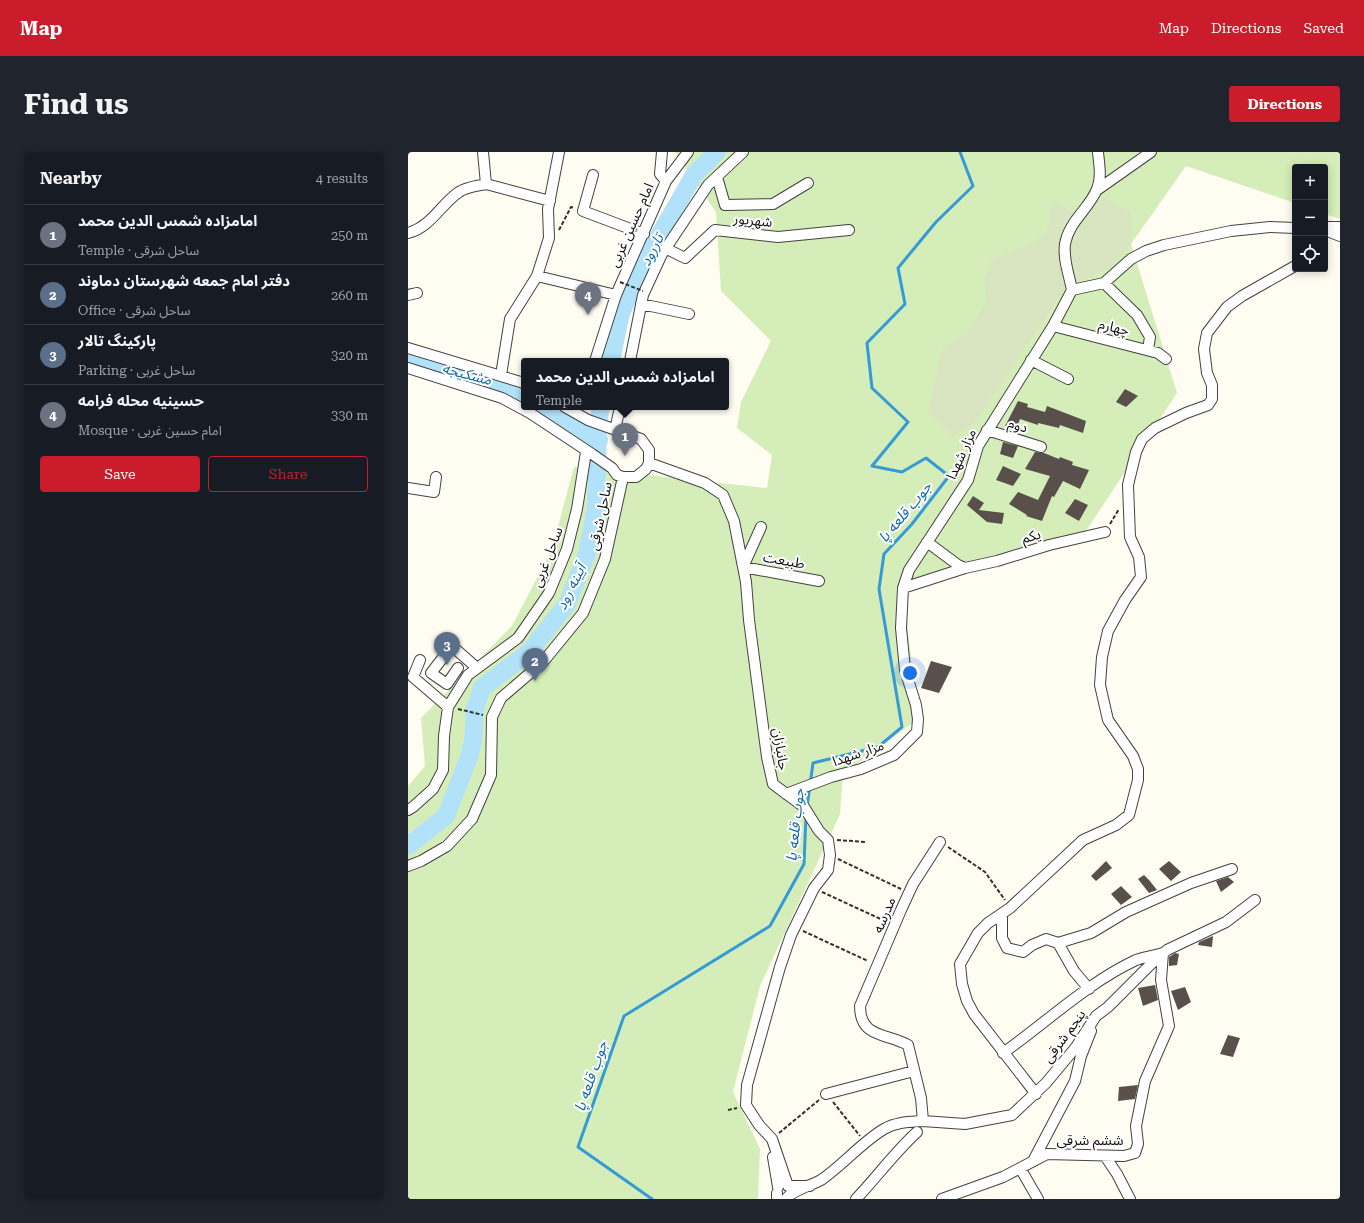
<!DOCTYPE html>
<meta charset="utf-8">
<style>
body{margin:0;font-family:"Roboto Serif","Noto Sans Arabic",serif;background:#20242c;color:#f1f3f6}
.controls{position:absolute;right:12px;top:12px;display:grid;overflow:hidden;border-radius:4px;box-shadow:0 2px 10px #0003}
.controls button{width:36px;height:36px;display:grid;place-items:center;padding:0;border:0;border-bottom:1px solid #363941;background:#171b24;color:#f1f3f6;font:20px sans-serif}
.you{position:absolute;left:502px;top:521px;width:14px;height:14px;margin:-10px;border:3px solid #fff;border-radius:50%;background:#1a73e8;box-shadow:0 0 0 6px #1a73e833}
.badge{display:grid;place-items:center;width:26px;height:26px;border-radius:50%;background:#ca1c2b;color:#fff;font-size:13px;font-weight:700}
.pin{position:absolute;translate:-50% -33px;filter:drop-shadow(0 1px 2px #0008)}
.pin::after{content:'';position:absolute;top:21px;width:14px;height:12px;background:inherit;clip-path:polygon(0 0,100% 0,50% 100%)}
.popup{position:absolute;left:113px;top:206px;width:208px;height:52px;box-sizing:border-box;display:grid;place-content:center;border-radius:4px;background:#171b24;filter:drop-shadow(0 1px 3px #0005);font-size:13px;white-space:nowrap;color:#9ea1a6}
.popup b{font-size:15px;color:#f1f3f6}
.popup::after{content:'';position:absolute;left:50%;top:100%;margin-left:-8px;border:8px solid transparent;border-top-color:#171b24}
.list{margin:0;padding:0;list-style:none}
h2{display:flex;justify-content:space-between;align-items:center;height:52px;margin:0;padding:0 16px;font-size:17px}
h2 small{font-size:13px;font-weight:400;color:#9ea1a6}
.list li{display:grid;grid-template-columns:26px 1fr auto;gap:12px;align-items:center;box-sizing:border-box;height:60px;padding:0 16px;border-top:1px solid #363941}
.list b{display:block;font-size:15px;white-space:nowrap}
.list p{margin:0;font-size:13px;white-space:nowrap;color:#9ea1a6}
.list em{font-size:13px;font-style:normal;color:#9ea1a6}
.actions{display:flex;gap:8px;padding:12px 16px}
.actions a{flex:1;padding:9px 0;border:1px solid #ca1c2b;border-radius:4px;text-align:center;font-size:14px;color:#ca1c2b}
.actions .main{background:#ca1c2b;color:#fff}
.icon{flex:none;width:22px;height:22px;fill:none;stroke:currentColor;stroke-width:2;stroke-linecap:round;stroke-linejoin:round}
.map{position:relative;flex:none;width:932px;height:1047px;overflow:hidden;border-radius:4px}
header{display:flex;align-items:center;gap:24px;box-sizing:border-box;height:56px;padding:0 20px;background:#ca1c2b;color:#fff}
header strong{font-size:19px}
nav{display:flex;gap:22px;margin-inline-start:auto;font-size:14px}
.intro{display:flex;align-items:center;justify-content:space-between;box-sizing:border-box;height:96px;padding:0 24px}
h1{margin:0;font-size:28px}
.button{padding:10px 18px;border-radius:4px;background:#ca1c2b;color:#fff;font-size:14px;font-weight:700}
main{display:flex;gap:24px;padding:0 24px}
aside{flex:1;background:#171b24;border-radius:4px;box-shadow:0 2px 10px #0003}
.map>svg:first-child{display:block}
.green{fill:#d5edb8}
.cemetery{fill:#d9e4c0}
.lines{fill:none;stroke-linecap:round;stroke-linejoin:round}
.stream{stroke:#349bd7;stroke-width:3}
.river{stroke:#b2e2fa;stroke-width:18}
.building{fill:#59504b}
.minor-casing{stroke:#424242;stroke-width:12}
.path{stroke:#313131;stroke-width:2;stroke-dasharray:4 2;stroke-linecap:butt}
.minor{stroke:#fff;stroke-width:10}
.path-bridge{stroke:#313131;stroke-width:2;stroke-dasharray:4 2;stroke-linecap:butt}
.labels{text-anchor:middle;stroke-width:4;stroke-linejoin:round;paint-order:stroke}
.street-label{font-size:14px;fill:#0f0f0f;stroke:#fff}
.water-label{font-size:15px;font-style:italic;fill:#0e6cab;stroke:#fff}
</style>
<header>
<strong>Map</strong>
<nav><a>Map</a><a>Directions</a><a>Saved</a></nav>
</header>
<div class="intro"><h1>Find us</h1><a class="button">Directions</a></div>
<main>
<aside>
<h2>Nearby<small>4 results</small></h2>
<ul class="list">
<li><span class="badge" style="background:#6b7280">1</span><div><b>امامزاده شمس الدین محمد</b><p>Temple · ساحل شرقی</p></div><em>250 m</em></li>
<li><span class="badge" style="background:#5c6f8a">2</span><div><b>دفتر امام جمعه شهرستان دماوند</b><p>Office · ساحل شرقی</p></div><em>260 m</em></li>
<li><span class="badge" style="background:#5c6f8a">3</span><div><b>پارکینگ تالار</b><p>Parking · ساحل غربی</p></div><em>320 m</em></li>
<li><span class="badge" style="background:#6b7280">4</span><div><b>حسینیه محله فرامه</b><p>Mosque · امام حسین غربی</p></div><em>330 m</em></li>
</ul>
<div class="actions"><a class="main">Save</a><a>Share</a></div>
</aside>
<div class="map">
<svg width="932" height="1047" viewBox="0 0 932 1047">
<rect width="100%" height="100%" fill="#fffcf2"/>
<path class="green" d="M267 0H932V67L917 62V15H887V51L778 14 723 92 769 241 674 385 495 436 510 567 435 622 432 662 352 834 325 940 352 997 350 1047H0V634L17 614 13 566 104 474 144 397 166 315 359 336 364 303 329 276 333 250 363 189 313 139 308 60Z"/>
<path class="cemetery" d="M696 44 723 61V92L703 115 657 137 565 272 544 284 521 260 534 197 557 182 579 151 576 127 584 108 624 91 639 79 644 48 676 65Z"/>
<g class="lines">
<path class="stream" d="M399 655 405 611 470 595 494 575 471 437 476 402 504 372 541 324 518 306 494 320 464 314 500 270 464 236 459 191 497 152 490 116 528 70 565 34 552 0
M244 1047 170 995 216 864 362 774 396 712 398 663"/>
<path class="river" d="M0 206 64 225 91 231 116 243
M203 209 213 161 244 96 286 23 309 0
M136 255 191 288
M0 694 38 664 61 605 65 589 67 557 74 536 121 500 159 452 179 402 188 356 190 270 193 255"/>
</g>
<path class="building" d="M717 237 730 244 718 255 708 250Z
M610 249 620 252 619 255 637 260 639 254 678 269 675 281 652 273 651 276 630 271V273L612 267 608 278 597 274Z
M595 290 610 294 605 306 592 302Z
M627 300 636 301 651 307 652 305 665 310 664 313 681 318 672 337 655 329 646 345 644 344 634 369 618 364 619 363 601 352 610 340 630 348 642 324 617 317Z
M595 314 613 322 605 334 588 328Z
M565 344 576 351 571 358 596 361 594 372 579 370 559 353Z
M667 347 680 353 671 369 657 361Z
M523 509 544 515 531 541 513 536Z
M698 709 704 716 688 729 683 724Z
M761 709 773 720 763 729 751 717Z
M736 723 741 728 749 738 741 741 730 727Z
M820 725 826 730 813 740 808 729Z
M713 734 724 745 713 753 703 742Z
M805 784 804 795 790 793 791 790Z
M767 801 771 802 769 813 761 814V805Z
M747 833 750 848 735 854 730 836Z
M777 835 783 850 770 858 763 839Z
M820 883 832 886 825 905 812 902Z
M730 933 727 947 710 949 711 935Z"/>
<g class="lines">
<defs>
<path id="minor" d="M75 0 78 32
M254 0 252 22 258 29
M185 23 175 59 236 82
M309 25 317 53 365 52 400 31
M78 32 142 49
M689 38 743 0
M917 75H932
M917 78 932 84
M0 81C23 75 33 52 51 40 58 35 70 34 78 32
M259 97 277 106 307 78 370 85 441 78
M129 124 208 143
M696 131 729 163 742 185 740 198
M664 138 696 131 723 107 738 99 756 93 823 79 862 75 887 76
M0 143 9 141
M233 152 281 162
M645 174 750 201 758 207
M0 196 116 231
M623 208 660 227
M187 209 208 143 258 29 280 0
M222 209 235 143 254 102 300 33 335 0
M0 216 94 246 122 261 184 302 204 316 209 323 215 325H228L238 317 241 311V298L233 287 180 268 157 255
M93 223 102 167 129 124 141 86 140 57 151 0
M207 278 212 255
M579 278 633 295
M241 311 297 331 315 343 326 369 338 430 341 468 359 605 365 632 396 655 411 679 420 688 422 703 420 718 406 736 383 783 372 815 339 933 338 953 351 973 364 987 380 1034H402
M0 336 26 340 28 325
M353 375 335 415 411 429
M519 390 550 413 557 416 589 409 641 393 697 380
M495 436 557 416
M12 508 5 525 40 555
M50 516 39 532 23 521 44 494 69 516
M378 642 423 625 453 617 486 603 509 580 510 567 508 553 497 518 493 476 495 436 501 418 560 328 570 294 645 174 664 138C661 122 655 108 657 92 661 69 681 57 689 37 694 25 691 12 690 0
M0 658 5 655 25 637 35 618 36 584 40 555 60 523 110 486 141 441 159 397 169 357 178 300
M0 714 13 709 39 694 64 667 83 623 84 565 93 546 135 510 175 461 197 407 215 325
M594 762V786L599 796 615 800 624 793 638 787 650 791 683 781 718 760 783 731 824 717
M650 791 666 819 681 837
M418 942 506 919
M628 942 566 862 559 849 554 832 552 812 570 781 580 771 602 756 675 688 708 673 721 663 730 628V617L725 604 700 568 692 533 694 505 700 479 717 448 733 425 731 405 722 385 720 333 728 300 734 287 747 276 778 261 800 253 804 247V233L799 221 796 197 799 181 819 155 834 144 887 114
M515 969 557 972 604 963 638 931 668 895 688 864 700 855 743 812 759 798 818 770 847 748
M697 1004 709 1022 722 1047
M365 1005 370 1035
M625 1009 667 929 673 904 683 879
M612 1016 630 1047
M369 1047V1041
M378 1047C383 1039 404 1033 413 1028 435 1013 454 990 476 977 488 970 502 970 515 969L513 946 500 893C478 881 452 886 452 854L493 758 505 732 532 690
M448 1047C469 1025 486 1001 509 980
M534 1047 595 1025 639 1002 716 1004 727 1001 730 992 728 974 737 929 761 874 753 828 755 801C746 804 736 805 728 808 679 831 639 870 595 901"/>
</defs>
<use href="#minor" class="minor-casing"/>
<path class="path" d="M151 78 163 55 167 56
M702 372 711 357
M50 557 75 563
M429 688 458 690
M540 695 577 720 597 748
M430 707 493 737
M414 740 477 769
M395 779 460 809
M425 950 452 984
M320 958 329 956
M371 981 411 948"/>
<use href="#minor" class="minor"/>
<path class="path-bridge" d="M212 130 235 139"/>
</g>
<g class="labels">
<g class="street-label">
<text transform="translate(345 68) rotate(6)" y="5">شهریور</text>
<text transform="translate(223 73) rotate(-66)" y="5">امام حسین غربی</text>
<text transform="translate(706 175) rotate(14)" y="5">چهارم</text>
<text transform="translate(610 273) rotate(17)" y="5">دوم</text>
<text transform="translate(553 302) rotate(-66)" y="5">مزار شهدا</text>
<text transform="translate(192 364) rotate(-78)" y="5">ساحل شرقی</text>
<text transform="translate(623 384) rotate(-17)" y="5">یکم</text>
<text transform="translate(139 405) rotate(-69)" y="5">ساحل غربی</text>
<text transform="translate(376 408) rotate(10)" y="5">طبیعت</text>
<text transform="translate(373 597) rotate(81)" y="5">جانبازان</text>
<text transform="translate(450 601) rotate(-19)" y="5">مزار شهدا</text>
<text transform="translate(476 763) rotate(-67)" y="5">مدرسه</text>
<text transform="translate(656 884) rotate(-54)" y="5">پنجم شرقی</text>
<text x="682" y="993">ششم شرقی</text>
</g>
<g class="water-label">
<text transform="translate(244 98) rotate(-63)" y="5">تاررود</text>
<text transform="translate(59 222) rotate(15)" y="5">مشکیجه</text>
<text transform="translate(497 360) rotate(-50)" y="5">جوب قلعه پا</text>
<text transform="translate(163 435) rotate(-64)" y="5">آیینه رود</text>
<text transform="translate(387 673) rotate(-84)" y="5">جوب قلعه پا</text>
<text transform="translate(183 924) rotate(-71)" y="5">جوب قلعه پا</text>
</g>
</g>
</svg>
<div class="controls">
<button>+</button>
<button>−</button>
<button><svg class="icon" aria-label="locate" viewBox="0 0 24 24"><circle cx="12" cy="12" r="6"/><path d="M12 2v4M12 18v4M2 12h4M18 12h4"/></svg></button>
</div>
<div class="you"></div>
<div class="pin badge" style="left:217px;top:304px;background:#6b7280">1</div>
<div class="popup"><b>امامزاده شمس الدین محمد</b>Temple</div>
<div class="pin badge" style="left:127px;top:529px;background:#5c6f8a">2</div>
<div class="pin badge" style="left:39px;top:513px;background:#5c6f8a">3</div>
<div class="pin badge" style="left:180px;top:163px;background:#6b7280">4</div>
</div>
</main>
